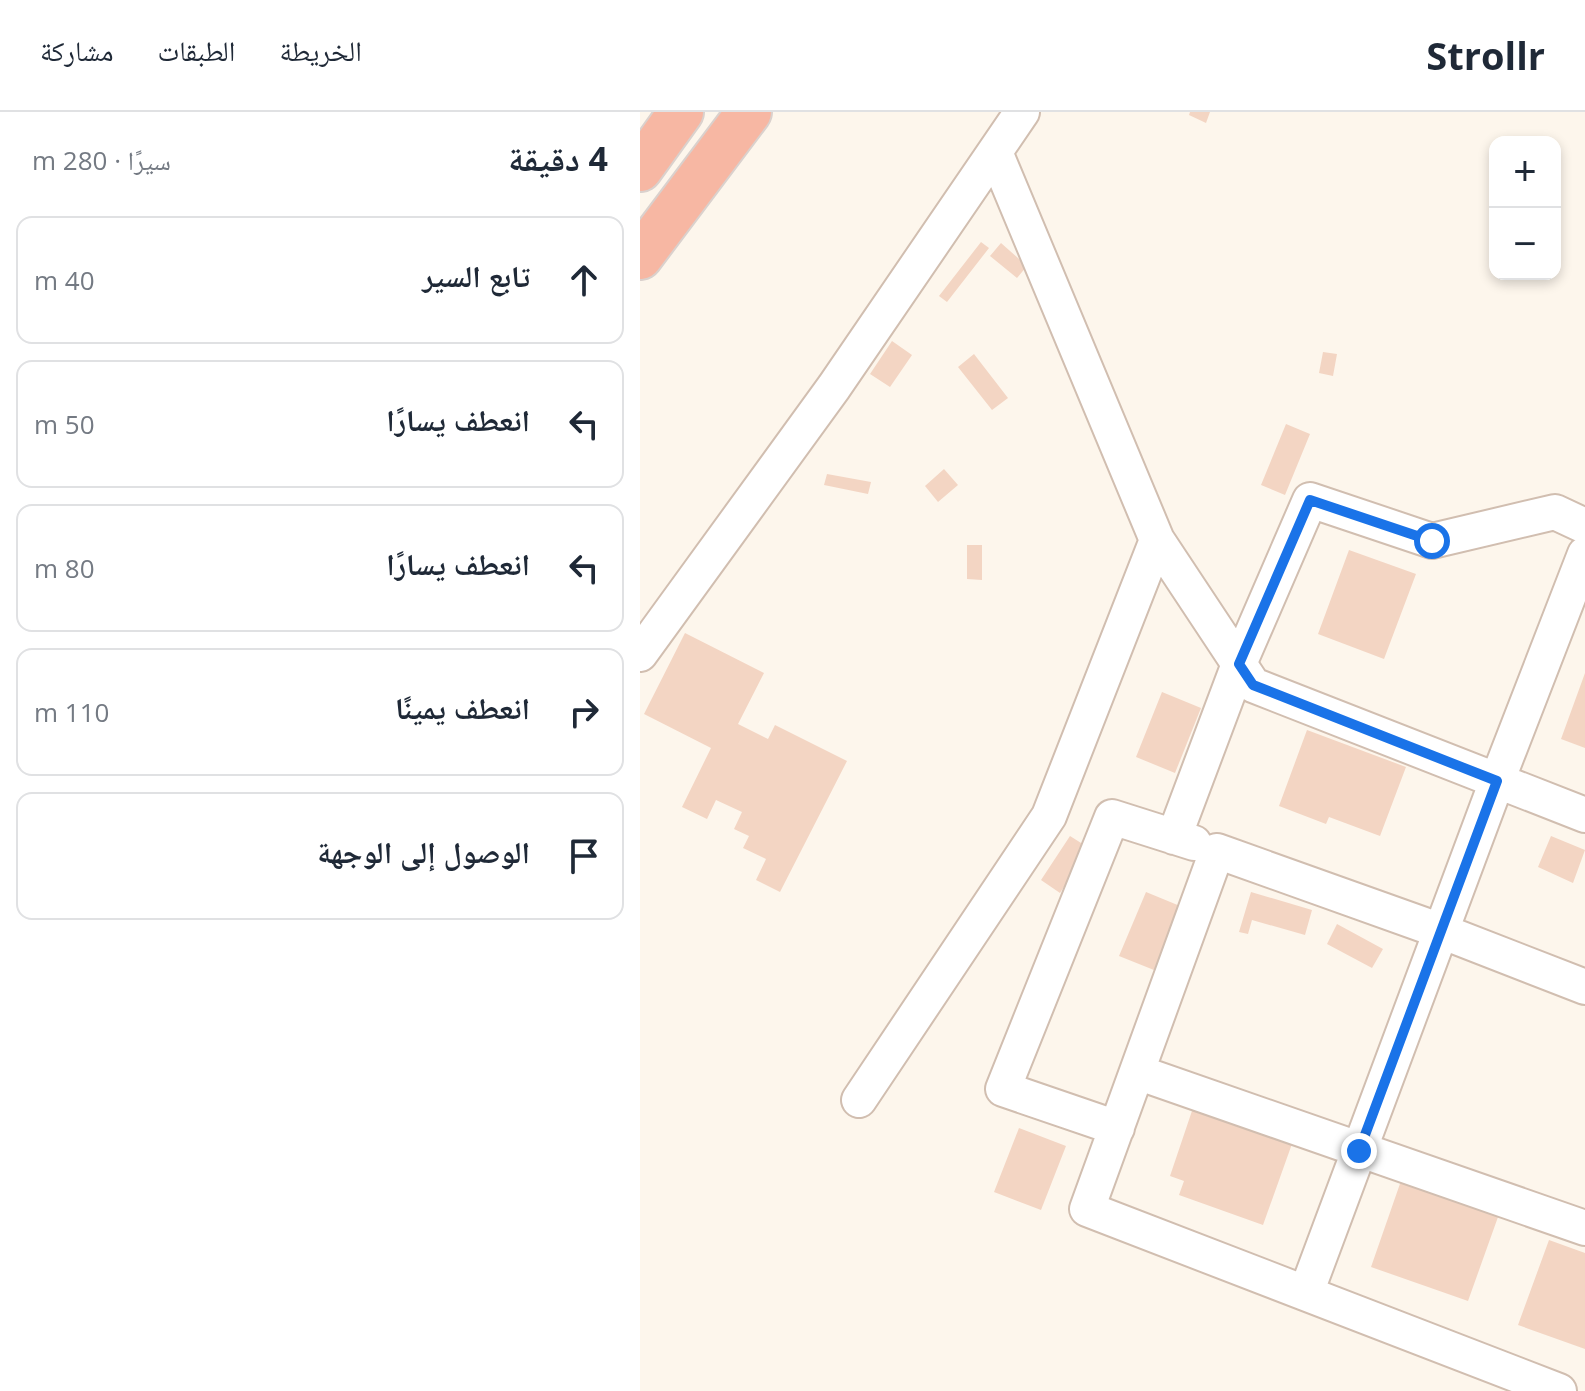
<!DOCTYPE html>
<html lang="ar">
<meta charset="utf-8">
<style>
body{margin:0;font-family:"Open Sans","Noto Naskh Arabic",sans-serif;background:#f2f2f3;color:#1f2937;direction:rtl}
.controls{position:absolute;right:24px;top:24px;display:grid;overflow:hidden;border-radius:16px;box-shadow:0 4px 12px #0003}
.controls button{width:72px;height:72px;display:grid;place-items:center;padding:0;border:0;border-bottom:2px solid #e0e1e3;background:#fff;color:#1f2937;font:40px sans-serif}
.stop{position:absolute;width:24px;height:24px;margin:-18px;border:6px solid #1a73e8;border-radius:50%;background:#fff}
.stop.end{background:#1a73e8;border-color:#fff;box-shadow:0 2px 8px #0008}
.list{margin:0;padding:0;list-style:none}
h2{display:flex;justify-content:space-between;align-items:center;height:104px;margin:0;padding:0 32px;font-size:34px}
h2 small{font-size:26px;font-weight:400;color:#747a83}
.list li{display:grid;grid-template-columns:52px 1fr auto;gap:24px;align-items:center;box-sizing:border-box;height:128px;margin:0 16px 16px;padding:0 16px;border:2px solid #e0e1e3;border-radius:16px}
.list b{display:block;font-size:30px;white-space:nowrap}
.list em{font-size:26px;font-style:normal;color:#747a83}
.icon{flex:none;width:44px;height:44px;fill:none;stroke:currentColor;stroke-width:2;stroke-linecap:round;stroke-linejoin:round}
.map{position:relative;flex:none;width:945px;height:1279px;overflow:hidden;direction:ltr}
header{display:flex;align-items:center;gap:48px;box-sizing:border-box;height:112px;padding:0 40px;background:#fff;border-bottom:2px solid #e0e1e3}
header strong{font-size:38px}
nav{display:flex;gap:44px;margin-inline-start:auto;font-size:28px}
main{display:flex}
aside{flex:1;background:#fff}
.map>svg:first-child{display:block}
.building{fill:#f3d5c3}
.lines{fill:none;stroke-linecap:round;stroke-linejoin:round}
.minor-casing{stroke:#d1beb0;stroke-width:38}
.highway-casing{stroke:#dad1cd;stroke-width:48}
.minor{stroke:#fff;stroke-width:34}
.highway{stroke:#f7b7a3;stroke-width:44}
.route{stroke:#1a73e8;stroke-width:10}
</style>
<header>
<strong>Strollr</strong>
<nav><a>الخريطة</a><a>الطبقات</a><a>مشاركة</a></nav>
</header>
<main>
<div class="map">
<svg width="945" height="1279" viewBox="0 0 945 1279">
<rect width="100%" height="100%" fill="#fdf6ec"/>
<path class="building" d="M550 0H570L566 11 549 3Z
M341 130 349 136 307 190 299 184Z
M361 131 387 154 377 166 350 144Z
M252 229 272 243 250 275 230 262Z
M683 240 697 242 693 264 679 261Z
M334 242 368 286 352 298 318 255Z
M646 312 670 322 645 383 621 373Z
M304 357 318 373 298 390 285 374Z
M187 362 231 370 228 382 184 373Z
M327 433H342V468L327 467Z
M709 438 776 462 744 547 678 522Z
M45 521 124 561 98 612 128 627 135 613 207 649 140 780 116 768 126 747 103 736 109 724 94 717 102 700 76 688 67 707 42 695 71 636 4 602Z
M945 561V636L921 627Z
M522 580 561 596 535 661 496 645Z
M667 618 766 655 740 724 689 705 686 712 639 694Z
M430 724 449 736 420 781 401 768Z
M911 724 945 738 933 771 898 755Z
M506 780 540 794 514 858 479 844Z
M611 780 672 798 665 823 612 808 608 822 599 820Z
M697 812 743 837 732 856 687 832Z
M555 990 653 1029 623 1113 539 1083 544 1069 530 1064Z
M379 1016 426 1034 401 1098 354 1080Z
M762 1066 801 1080 799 1084 858 1105 828 1189 731 1155Z
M909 1128 945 1141V1237L878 1213Z"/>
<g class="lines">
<defs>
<path id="minor" d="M517 428 613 573 945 703
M0 542 194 275 382 0
M534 725 599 552 670 388 792 429 915 400 945 414
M497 960 945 1116
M219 988 409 704 517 428 355 40
M477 1016 363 977 472 705 554 731
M666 1181 857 669 945 442
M919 1279 447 1097 577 739 801 819 945 875"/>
<path id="highway" d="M0 57 41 0
M0 145 109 0"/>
</defs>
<use href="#minor" class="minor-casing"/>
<use href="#highway" class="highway-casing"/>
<use href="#minor" class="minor"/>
<use href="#highway" class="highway"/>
</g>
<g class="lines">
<path class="route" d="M719 1039 857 669 613 573 599 552 670 388 792 429"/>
</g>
</svg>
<div class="controls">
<button>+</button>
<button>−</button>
</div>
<div class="stop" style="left:792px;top:429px"></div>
<div class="stop end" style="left:719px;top:1039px"></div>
</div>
<aside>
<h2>4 دقيقة<small>سيرًا · 280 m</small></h2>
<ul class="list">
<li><svg class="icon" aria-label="ahead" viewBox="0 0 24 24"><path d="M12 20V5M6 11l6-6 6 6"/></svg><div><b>تابع السير</b></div><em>40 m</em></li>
<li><svg class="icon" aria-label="left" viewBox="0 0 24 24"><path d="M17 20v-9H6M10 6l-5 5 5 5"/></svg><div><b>انعطف يسارًا</b></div><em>50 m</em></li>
<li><svg class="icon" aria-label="left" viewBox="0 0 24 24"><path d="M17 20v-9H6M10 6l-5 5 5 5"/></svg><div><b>انعطف يسارًا</b></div><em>80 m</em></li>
<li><svg class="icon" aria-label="right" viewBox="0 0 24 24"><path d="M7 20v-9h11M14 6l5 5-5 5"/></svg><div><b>انعطف يمينًا</b></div><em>110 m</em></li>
<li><svg class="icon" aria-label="arrive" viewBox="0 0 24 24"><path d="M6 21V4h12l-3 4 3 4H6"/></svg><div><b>الوصول إلى الوجهة</b></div></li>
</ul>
</aside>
</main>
